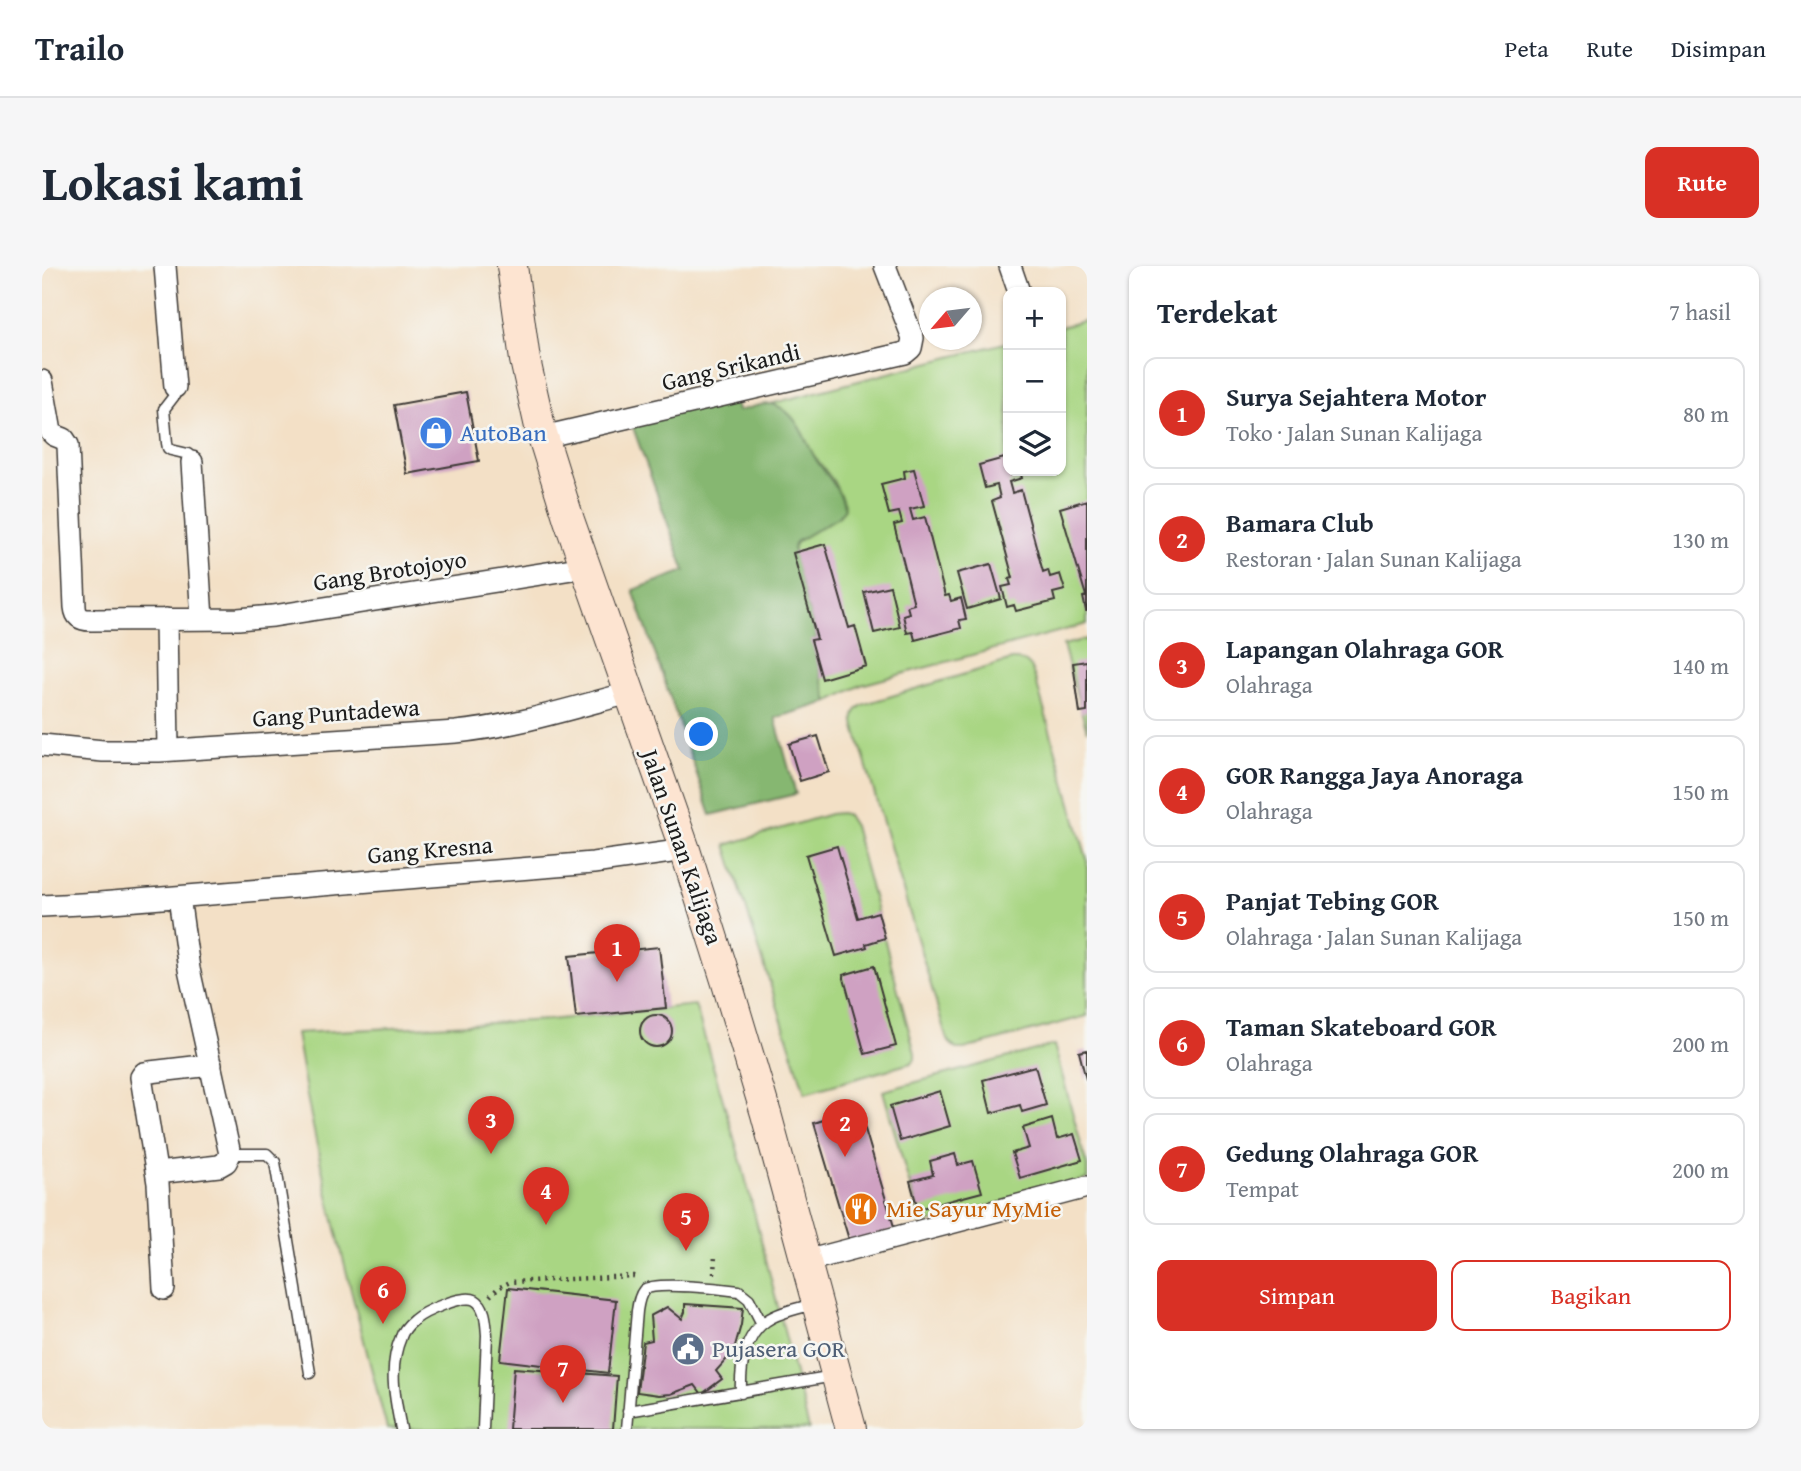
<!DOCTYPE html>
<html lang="id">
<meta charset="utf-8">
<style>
body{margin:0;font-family:"Gentium Book Plus",serif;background:#f6f6f7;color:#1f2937}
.controls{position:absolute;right:21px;top:21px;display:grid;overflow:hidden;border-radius:14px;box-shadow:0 2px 5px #0004}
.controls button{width:63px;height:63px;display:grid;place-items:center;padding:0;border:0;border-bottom:2px solid #e0e1e3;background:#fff;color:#1f2937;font:35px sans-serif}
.compass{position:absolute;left:877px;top:21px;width:63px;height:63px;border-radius:50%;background:#fff;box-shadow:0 2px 5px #0004;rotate:242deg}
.you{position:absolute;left:660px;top:469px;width:24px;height:24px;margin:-18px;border:5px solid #fff;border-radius:50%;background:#1a73e8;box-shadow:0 0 0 10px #1a73e833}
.badge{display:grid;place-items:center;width:46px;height:46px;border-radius:50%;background:#d93025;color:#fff;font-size:23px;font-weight:700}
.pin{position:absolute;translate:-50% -58px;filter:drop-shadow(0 2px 4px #0008)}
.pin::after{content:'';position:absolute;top:37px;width:24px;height:21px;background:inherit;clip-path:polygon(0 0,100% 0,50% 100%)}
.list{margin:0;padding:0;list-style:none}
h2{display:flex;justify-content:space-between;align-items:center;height:91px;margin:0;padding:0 28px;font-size:30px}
h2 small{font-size:23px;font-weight:400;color:#747a83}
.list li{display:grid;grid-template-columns:46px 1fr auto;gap:21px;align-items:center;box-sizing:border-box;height:112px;margin:0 14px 14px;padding:0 14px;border:2px solid #e0e1e3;border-radius:14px}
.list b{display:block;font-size:26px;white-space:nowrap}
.list p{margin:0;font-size:23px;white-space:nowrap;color:#747a83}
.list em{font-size:23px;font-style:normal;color:#747a83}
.actions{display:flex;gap:14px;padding:21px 28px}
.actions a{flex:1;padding:16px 0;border:2px solid #d93025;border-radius:14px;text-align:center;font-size:24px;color:#d93025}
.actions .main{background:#d93025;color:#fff}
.icon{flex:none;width:38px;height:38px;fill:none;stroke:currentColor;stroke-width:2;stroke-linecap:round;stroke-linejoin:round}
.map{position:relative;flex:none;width:1045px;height:1163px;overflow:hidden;border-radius:14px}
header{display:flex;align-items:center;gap:42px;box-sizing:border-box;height:98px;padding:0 35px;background:#fff;border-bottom:2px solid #e0e1e3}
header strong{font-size:33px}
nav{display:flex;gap:38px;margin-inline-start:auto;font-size:24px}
.intro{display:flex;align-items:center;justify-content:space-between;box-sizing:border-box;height:168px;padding:0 42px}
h1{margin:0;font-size:49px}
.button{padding:18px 32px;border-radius:14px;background:#d93025;color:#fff;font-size:24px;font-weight:700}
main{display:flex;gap:42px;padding:0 42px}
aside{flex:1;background:#fff;border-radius:14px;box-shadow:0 2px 5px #0004}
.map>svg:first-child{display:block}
.green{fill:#a9d683;stroke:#627950;stroke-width:2}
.forest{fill:#86b771;stroke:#516a46;stroke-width:2}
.building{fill:#cfa1c2}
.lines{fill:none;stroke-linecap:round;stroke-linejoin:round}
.lane-casing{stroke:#3c3936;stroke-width:13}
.street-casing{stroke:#3c3936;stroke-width:24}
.secondary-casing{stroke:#3c3936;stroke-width:32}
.path{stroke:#3c3936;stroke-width:4.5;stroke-dasharray:2 5;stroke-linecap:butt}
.lane{stroke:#fff;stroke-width:10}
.street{stroke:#fff;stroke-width:21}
.secondary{stroke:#fde4d1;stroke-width:30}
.labels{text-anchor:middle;stroke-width:5;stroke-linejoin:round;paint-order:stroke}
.street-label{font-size:24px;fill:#1c1c1c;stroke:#f6f6f2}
.shop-label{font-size:24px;fill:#366cbe;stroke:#f6f6f2;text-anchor:start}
.food-label{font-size:24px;fill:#c56008;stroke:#f6f6f2;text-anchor:start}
.service-label{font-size:24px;fill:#4e5e75;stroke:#f6f6f2;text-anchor:start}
</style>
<header>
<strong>Trailo</strong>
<nav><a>Peta</a><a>Rute</a><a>Disimpan</a></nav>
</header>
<div class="intro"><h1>Lokasi kami</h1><a class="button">Rute</a></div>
<main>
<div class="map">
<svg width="1045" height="1163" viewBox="0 0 1045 1163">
<rect width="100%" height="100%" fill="#f6f6f2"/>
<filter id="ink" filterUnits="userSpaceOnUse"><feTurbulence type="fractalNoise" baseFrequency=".0143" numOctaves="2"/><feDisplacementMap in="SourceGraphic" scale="14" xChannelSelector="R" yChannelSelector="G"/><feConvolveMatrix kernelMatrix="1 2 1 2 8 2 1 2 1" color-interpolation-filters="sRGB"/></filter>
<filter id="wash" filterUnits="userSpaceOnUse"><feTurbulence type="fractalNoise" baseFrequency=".00686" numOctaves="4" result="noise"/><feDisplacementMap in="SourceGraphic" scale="28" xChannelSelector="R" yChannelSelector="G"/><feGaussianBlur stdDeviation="1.57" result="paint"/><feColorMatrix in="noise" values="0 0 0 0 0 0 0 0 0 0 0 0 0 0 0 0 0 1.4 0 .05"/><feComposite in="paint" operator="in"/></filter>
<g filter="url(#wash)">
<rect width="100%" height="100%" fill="#f3e0c6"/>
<path class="green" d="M1045 54V358L819 419 786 436 769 374 775 372 751 282 754 276 796 251C800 248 803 244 802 239L792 216 734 139 728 138 966 76V205H1019V61Z
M1045 373V465L1021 379Z
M970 394C986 393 988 398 993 412L1045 593V750L922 783H914L905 774 813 461C810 450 812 443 823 438Z
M799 547 805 549 812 560 873 787V793L869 797 763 827 684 579 788 548Z
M653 739 700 899 767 1163H345C311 1032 275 901 254 767L506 754Z
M1012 779 1045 900V913L879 959 841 825Z"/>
<path class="forest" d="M692 132 695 145C706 143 723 135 733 139 757 148 763 176 775 195 786 211 798 223 803 242L796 251 754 276 751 282 775 373 770 375 786 436 733 452 754 528 669 549 591 324 643 305 589 156Z"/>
<g id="blocks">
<path class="building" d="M424 126 437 195 365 208 352 139Z
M966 191V205H978L980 212 967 216 970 227 979 224 1001 306 1006 304 1008 311 1018 308 1023 324 1011 327 1013 335 974 345 972 339 965 341 960 321 969 319 967 313 971 312 950 235 958 232 955 219 943 222 937 199Z
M872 203 882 240 868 243 871 254 883 251 903 330 907 329 909 335 919 332 924 353 917 354 919 362 873 374 871 366 865 367 861 349 867 347 865 340 872 338 852 259 860 257 857 246 847 248 839 218 863 212 862 205Z
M1045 234V345H1044L1041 331 1044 330 1018 242Z
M783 278 807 362 813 360 824 400 780 413 769 374 775 373 751 287Z
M949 298 959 333 925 343 915 307Z
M848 320 858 361 832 367 822 326Z
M1045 395V446L1038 447 1031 397Z
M776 470 787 506 758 515 747 478Z
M795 580 816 652 836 646 843 672 824 678 825 681 794 690 764 589Z
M617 681 624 742 534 751 527 690Z
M832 700 854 780 823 788 801 709Z
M598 765a16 16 0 1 1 32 0a16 16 0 1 1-32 0Z
M1045 784V813H1044L1037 786Z
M993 800 1004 839 980 846 978 839 949 847 941 814Z
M898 825 908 860 858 875 848 840Z
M817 843 853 964 808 977 772 857Z
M1010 853 1015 873 1032 868 1040 894 978 912 970 887 987 882 981 862Z
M913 888 916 899 931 895 940 926 876 943 868 915 891 909 888 895Z
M466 1022 574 1034 566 1107 458 1094Z
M643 1038 701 1042 699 1059 693 1080 684 1094 674 1105 680 1113 660 1128 653 1119 629 1128 617 1129 595 1126 601 1076 610 1074 608 1050 625 1041 640 1053 643 1046Z
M472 1102 575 1110 571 1163H467Z"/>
</g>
</g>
<g filter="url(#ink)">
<use href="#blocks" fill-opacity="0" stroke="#3c3936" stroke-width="2"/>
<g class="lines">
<defs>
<path id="lane" d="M133 121 132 130 122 143 125 177 126 182 129 184 146 188 150 196
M188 888H225L233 896 268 1107
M699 1127C698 1102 702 1070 724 1055 736 1046 758 1042 772 1038
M586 1145 792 1110
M359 1163C353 1133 346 1101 359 1071 361 1064 366 1059 372 1054 381 1046 421 1028 433 1034 444 1040 444 1058 445 1069L441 1163
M585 1163 595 1045C596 1038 597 1030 602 1024 612 1015 682 1023 697 1025L707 1033 720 1058"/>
<path id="street" d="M123 0 133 121
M968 0 977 26
M0 115 9 166 12 169 22 173 26 179 33 341C34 351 39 354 49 354L196 353 231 350 543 301
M501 171 863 87 869 82 871 72 843 0
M150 196 160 353
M124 353 126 484
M0 479 61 485H117L414 466C474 460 530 442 587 427
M0 640 58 637 551 597 643 584
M115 907 177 900 184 896 188 888 147 703 137 631
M764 995 1045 921
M122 1023 116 917 99 811 102 807 108 806 169 799"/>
<path id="secondary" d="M470 0 483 94 498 161 527 254 643 584 684 714 724 848 809 1163"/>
</defs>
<use href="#lane" class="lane-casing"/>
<use href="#street" class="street-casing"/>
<use href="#secondary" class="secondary-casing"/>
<path class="path" d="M672 1008 673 989
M448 1030 456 1022 468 1016 591 1010 595 1011"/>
<use href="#lane" class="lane"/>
<use href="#street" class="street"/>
<use href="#secondary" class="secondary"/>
</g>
</g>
<defs>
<symbol id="shop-disc" viewBox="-11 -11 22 22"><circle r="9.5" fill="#3f7fe0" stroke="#f6f6f2"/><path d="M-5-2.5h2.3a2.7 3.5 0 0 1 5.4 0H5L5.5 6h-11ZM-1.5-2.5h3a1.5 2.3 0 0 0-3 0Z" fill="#fff"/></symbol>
<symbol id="restaurant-disc" viewBox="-11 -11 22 22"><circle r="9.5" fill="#e8710a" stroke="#f6f6f2"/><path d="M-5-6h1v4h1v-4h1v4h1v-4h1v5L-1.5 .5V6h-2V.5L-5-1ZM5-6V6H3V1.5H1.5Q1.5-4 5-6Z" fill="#fff"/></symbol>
<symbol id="civic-disc" viewBox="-11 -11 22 22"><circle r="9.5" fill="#5c6f8a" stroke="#f6f6f2"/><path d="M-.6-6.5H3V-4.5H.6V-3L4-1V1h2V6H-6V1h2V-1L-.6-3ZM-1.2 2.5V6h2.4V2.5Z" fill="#fff"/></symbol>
</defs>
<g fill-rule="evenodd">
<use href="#shop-disc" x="375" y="148" width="38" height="38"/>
<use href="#restaurant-disc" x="800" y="924" width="38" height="38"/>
<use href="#civic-disc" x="627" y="1064" width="38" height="38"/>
</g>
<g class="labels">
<g class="street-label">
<text transform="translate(689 101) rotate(-13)" y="8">Gang Srikandi</text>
<text transform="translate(348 305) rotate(-9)" y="8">Gang Brotojoyo</text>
<text transform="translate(294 447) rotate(-4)" y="8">Gang Puntadewa</text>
<text transform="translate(640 581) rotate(71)" y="8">Jalan Sunan Kalijaga</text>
<text transform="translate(388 584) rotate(-5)" y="8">Gang Kresna</text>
</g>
<g class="shop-label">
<text x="418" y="175">AutoBan</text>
</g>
<g class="food-label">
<text x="844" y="951">Mie Sayur MyMie</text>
</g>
<g class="service-label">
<text x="670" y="1091">Pujasera GOR</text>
</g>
</g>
</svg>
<div class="controls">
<button>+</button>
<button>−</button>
<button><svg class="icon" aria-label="layers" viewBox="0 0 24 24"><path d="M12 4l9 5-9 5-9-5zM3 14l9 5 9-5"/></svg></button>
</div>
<svg class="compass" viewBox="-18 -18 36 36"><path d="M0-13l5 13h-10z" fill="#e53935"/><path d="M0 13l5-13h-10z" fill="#747a83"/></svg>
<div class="you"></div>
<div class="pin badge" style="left:575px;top:716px">1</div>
<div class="pin badge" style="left:803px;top:891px">2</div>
<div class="pin badge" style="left:449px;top:888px">3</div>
<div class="pin badge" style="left:504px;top:959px">4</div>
<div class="pin badge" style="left:644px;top:985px">5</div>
<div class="pin badge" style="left:341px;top:1058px">6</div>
<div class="pin badge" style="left:521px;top:1137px">7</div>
</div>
<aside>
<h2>Terdekat<small>7 hasil</small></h2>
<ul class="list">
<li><span class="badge">1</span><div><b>Surya Sejahtera Motor</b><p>Toko · Jalan Sunan Kalijaga</p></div><em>80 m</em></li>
<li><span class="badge">2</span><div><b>Bamara Club</b><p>Restoran · Jalan Sunan Kalijaga</p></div><em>130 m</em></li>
<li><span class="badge">3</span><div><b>Lapangan Olahraga GOR</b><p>Olahraga</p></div><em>140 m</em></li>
<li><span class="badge">4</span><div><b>GOR Rangga Jaya Anoraga</b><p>Olahraga</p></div><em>150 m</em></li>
<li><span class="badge">5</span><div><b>Panjat Tebing GOR</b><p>Olahraga · Jalan Sunan Kalijaga</p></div><em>150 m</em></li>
<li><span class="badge">6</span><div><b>Taman Skateboard GOR</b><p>Olahraga</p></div><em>200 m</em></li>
<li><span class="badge">7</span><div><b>Gedung Olahraga GOR</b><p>Tempat</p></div><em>200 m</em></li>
</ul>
<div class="actions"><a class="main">Simpan</a><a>Bagikan</a></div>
</aside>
</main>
